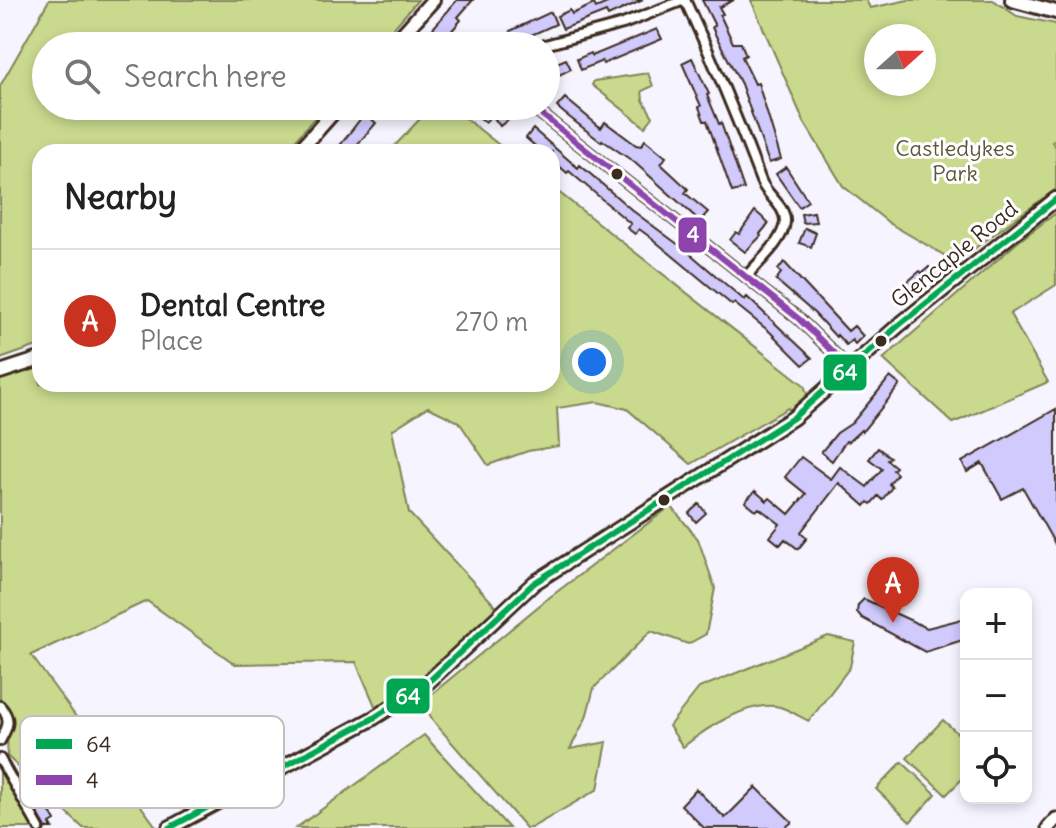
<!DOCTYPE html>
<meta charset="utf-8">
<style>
body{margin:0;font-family:Delius,sans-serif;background:#f2f2f2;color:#222}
.controls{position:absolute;right:24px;bottom:24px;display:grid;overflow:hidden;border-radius:16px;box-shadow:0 4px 12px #0003}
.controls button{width:72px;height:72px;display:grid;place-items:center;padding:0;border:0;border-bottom:2px solid #e0e0e0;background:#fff;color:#222;font:40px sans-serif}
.compass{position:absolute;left:864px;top:24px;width:72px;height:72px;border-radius:50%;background:#fff;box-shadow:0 4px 12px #0003;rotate:69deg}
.you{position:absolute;left:592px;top:362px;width:28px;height:28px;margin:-20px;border:6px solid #fff;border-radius:50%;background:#1a73e8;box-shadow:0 0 0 12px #1a73e833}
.badge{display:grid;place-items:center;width:52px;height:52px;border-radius:50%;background:#c8321e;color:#fff;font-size:26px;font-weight:700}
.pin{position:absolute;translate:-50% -66px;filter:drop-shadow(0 2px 4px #0008)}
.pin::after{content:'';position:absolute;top:42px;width:28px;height:24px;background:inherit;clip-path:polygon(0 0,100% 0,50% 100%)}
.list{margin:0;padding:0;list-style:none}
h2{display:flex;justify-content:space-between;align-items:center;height:104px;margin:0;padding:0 32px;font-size:34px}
h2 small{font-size:26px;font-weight:400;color:#767676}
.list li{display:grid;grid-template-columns:52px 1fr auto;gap:24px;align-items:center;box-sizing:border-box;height:144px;padding:0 32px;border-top:2px solid #e0e0e0}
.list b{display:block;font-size:30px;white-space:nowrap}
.list p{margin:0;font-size:26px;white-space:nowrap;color:#767676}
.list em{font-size:26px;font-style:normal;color:#767676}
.icon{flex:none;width:44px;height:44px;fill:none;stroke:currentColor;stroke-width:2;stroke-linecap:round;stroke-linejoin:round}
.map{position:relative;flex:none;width:1056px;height:828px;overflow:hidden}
.search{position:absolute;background:#fff;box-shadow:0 4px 12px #0003;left:32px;top:32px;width:528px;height:88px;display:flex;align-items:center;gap:20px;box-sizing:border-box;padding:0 28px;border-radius:44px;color:#767676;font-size:30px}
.panel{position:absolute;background:#fff;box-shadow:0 4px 12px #0003;left:32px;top:144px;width:528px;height:248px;border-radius:24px}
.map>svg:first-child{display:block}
.green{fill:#c9da8e;stroke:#828256;stroke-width:2;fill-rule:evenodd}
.building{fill:#d0cafd;stroke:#3b2a1e;stroke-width:2}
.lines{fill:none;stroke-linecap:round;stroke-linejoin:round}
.minor-casing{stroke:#3b2a1e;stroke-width:14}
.tertiary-casing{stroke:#3b2a1e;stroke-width:17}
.secondary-casing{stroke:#3b2a1e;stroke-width:18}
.minor{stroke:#fff;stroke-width:8}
.tertiary{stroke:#fff;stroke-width:11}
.secondary{stroke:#fff;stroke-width:12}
.bus-1-casing{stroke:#fff;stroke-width:12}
.bus-2-casing{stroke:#fff;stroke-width:12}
.bus-1{stroke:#00a651;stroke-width:6}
.bus-2{stroke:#8e44ad;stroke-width:6}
.bus-dot{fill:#3b2a1e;stroke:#fff;stroke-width:3}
.labels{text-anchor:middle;stroke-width:6;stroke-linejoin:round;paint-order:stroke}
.park-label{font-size:22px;fill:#5e563a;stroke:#fff}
.street-label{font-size:22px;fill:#3b2a1e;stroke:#fff}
.key{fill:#fff;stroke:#c4bfbc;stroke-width:2}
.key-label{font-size:22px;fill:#3b2a1e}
.line-badge{stroke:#fff;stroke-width:3}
.badge-label{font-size:22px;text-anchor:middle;font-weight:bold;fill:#fff}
</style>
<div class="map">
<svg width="1056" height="828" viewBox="0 0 1056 828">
<rect width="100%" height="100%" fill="#f6f4ff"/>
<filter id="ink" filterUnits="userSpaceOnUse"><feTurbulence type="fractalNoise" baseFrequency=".0125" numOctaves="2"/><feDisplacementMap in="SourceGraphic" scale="16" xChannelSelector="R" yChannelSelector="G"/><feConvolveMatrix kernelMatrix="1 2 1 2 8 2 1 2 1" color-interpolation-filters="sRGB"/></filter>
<g filter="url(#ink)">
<path class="green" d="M49 0H418L378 46H46V106H325L285 152H40V345L0 359V86Z
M751 0H866L870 8 908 0H993L1017 16 1056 24V138L1052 142 1056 147V189L956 262 889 223 843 186 804 122ZM876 36H924V84H876Z
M648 73 653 86 642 91 643 100 653 117 645 127 592 85 594 81Z
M432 106H450L508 152H389Z
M552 187 804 385 810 403 793 418 788 408 691 464 627 409 597 402 557 408 559 446 528 451 488 465 459 422 428 407 392 430 409 513 502 613 424 686 379 715 356 662 235 664 147 601 31 655 157 828H83L7 756 8 728 0 706V372L40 359V384H552Z
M1056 213V285L1010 314 1048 382 953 423 883 359 1019 241Z
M671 506 698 539 715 588 706 634 688 644 651 631 594 688 586 718 570 749 607 742 598 789 531 828H526L434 722 422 702 546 600Z
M828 636 855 642 850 667 809 721C800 717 790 710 780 707 750 699 705 729 683 747L669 726 699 688Z
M943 720 966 741V775L946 795 907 758Z
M424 735 509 828H296Z
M902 762 936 794 910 822 876 789Z
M0 763 37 828H0Z"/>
<path class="building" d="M457 0H473L458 17 461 20 439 46H418Z
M614 0H643L608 16 606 12 563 29 557 16 570 10 572 14 594 4 596 8Z
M702 0H734L719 7 723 14 720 15 733 43H741L746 55 742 57 755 84 758 83 781 159 769 163 741 84 715 34 712 27 715 26Z
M551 12 556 24 516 42 510 31Z
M657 29 662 39 603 64 602 61 581 70 577 59 591 53 592 56Z
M692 58 709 94 707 95 719 124 721 123 744 189 732 192 707 121H704L699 107 701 106 682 63Z
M566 59 571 69 557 76 552 65Z
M565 98 601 128 605 122 636 145 641 146 645 140 666 157 661 164 688 189 685 193 708 212 700 221 634 162 602 140 601 142 564 113 557 107Z
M461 106H487L494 110 486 122Z
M503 106H514L518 112 500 126 491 114Z
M365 113 376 123 356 146 362 152H335Z
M533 129 578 168 580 165 633 211 687 251 744 300 747 297 812 358 803 365 770 332 734 303 732 305 650 237 639 229 635 234 627 228 631 224 569 171 567 173 558 165 552 172V152H542L526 138Z
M786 167 808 201 799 207 776 174Z
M755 211 769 223 760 234 761 236 745 252 730 240 736 232 739 234Z
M814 212 816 222 803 223 801 214Z
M805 228 816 233 811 247 799 243Z
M784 262 848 331 854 326 863 336 855 344 852 340 846 345 837 335 836 337 814 313 776 280 781 273 778 270Z
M929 267 936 276 909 298 900 288 920 271 922 273Z
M890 377 900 385 862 432 861 430 848 442 846 441 832 461 821 452 837 433 852 423Z
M1056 409V546L1023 488 1002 499 982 463 967 472 962 462Z
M878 448 890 457 887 460 896 467 893 470 897 474 889 484 892 487 882 500 878 496 871 504 868 502 865 506 839 483 801 532 807 538 798 549 785 539 780 545 770 537 780 524 759 508 756 511 745 502 755 491 767 501 770 498 789 514 806 494 785 477 801 457 831 479 840 467 867 487 882 469 869 459Z
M699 504 706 513 696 522 689 513Z
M864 599 927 628 966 618V639L925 652 862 618 857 612 858 605Z
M756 787 792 822 785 828H704L681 805 696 789 725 818Z
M39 794 55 821 50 824 53 828H46L30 798Z"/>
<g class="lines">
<defs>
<path id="minor" d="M685 0C713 60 738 120 761 181 767 196 786 206 785 222 783 242 758 262 746 277
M541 46 623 24 684 0
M531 106 799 319 850 369
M0 706C12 719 8 727 0 741
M0 759 39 828"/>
<path id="tertiary" d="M1048 828 1056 819"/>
<path id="secondary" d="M1012 0 1056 12
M392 46 433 0
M298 152 339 106
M0 372 40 359
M169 828 372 719 424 686 534 583 793 418 898 326 1056 199"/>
</defs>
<use href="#minor" class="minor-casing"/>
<use href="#tertiary" class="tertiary-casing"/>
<use href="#secondary" class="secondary-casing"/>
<use href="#minor" class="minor"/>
<use href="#tertiary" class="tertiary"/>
<use href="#secondary" class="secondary"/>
<defs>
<path id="bus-1" d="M169 828 372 719 424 686 534 583 793 418 898 326 1056 199"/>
<path id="bus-2" d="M531 106 799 319 850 369"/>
</defs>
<use href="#bus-1" class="bus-1-casing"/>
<use href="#bus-2" class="bus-2-casing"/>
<use href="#bus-1" class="bus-1"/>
<use href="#bus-2" class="bus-2"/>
</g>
</g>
<g class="bus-dot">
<circle cx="617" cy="174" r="7"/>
<circle cx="881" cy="341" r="7"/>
<circle cx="664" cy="500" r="7"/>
</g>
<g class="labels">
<g class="park-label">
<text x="955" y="156">Castledykes<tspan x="955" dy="25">Park</tspan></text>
</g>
<g class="street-label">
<text transform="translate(954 254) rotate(-39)" y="8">Glencaple Road</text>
</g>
</g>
<rect x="20" y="716" width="264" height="92" rx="12" class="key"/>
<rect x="36" y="739" width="36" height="10" fill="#00a651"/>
<rect x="36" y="775" width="36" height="10" fill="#8e44ad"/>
<g class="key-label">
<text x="86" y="752">64</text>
<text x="86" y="788">4</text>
</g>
<g class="line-badge">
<rect x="677" y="216" width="31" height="38" rx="8" fill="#8e44ad"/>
<rect x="822" y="353" width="46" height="39" rx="8" fill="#00a651"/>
<rect x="385" y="677" width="46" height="38" rx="8" fill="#00a651"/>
</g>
<g class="badge-label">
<text x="693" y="242">4</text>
<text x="845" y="380">64</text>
<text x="408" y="704">64</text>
</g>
</svg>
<div class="controls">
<button>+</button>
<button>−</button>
<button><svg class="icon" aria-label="locate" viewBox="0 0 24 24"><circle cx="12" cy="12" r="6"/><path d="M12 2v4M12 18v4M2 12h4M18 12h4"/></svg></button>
</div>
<svg class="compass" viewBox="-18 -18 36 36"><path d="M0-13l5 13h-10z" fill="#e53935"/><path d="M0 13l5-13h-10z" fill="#767676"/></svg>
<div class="you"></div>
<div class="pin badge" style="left:893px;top:623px">A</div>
<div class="search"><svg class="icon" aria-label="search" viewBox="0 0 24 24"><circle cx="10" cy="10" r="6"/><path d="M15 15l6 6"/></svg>Search here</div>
<section class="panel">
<h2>Nearby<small></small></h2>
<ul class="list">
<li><span class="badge">A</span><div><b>Dental Centre</b><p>Place</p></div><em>270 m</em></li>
</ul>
</section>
</div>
